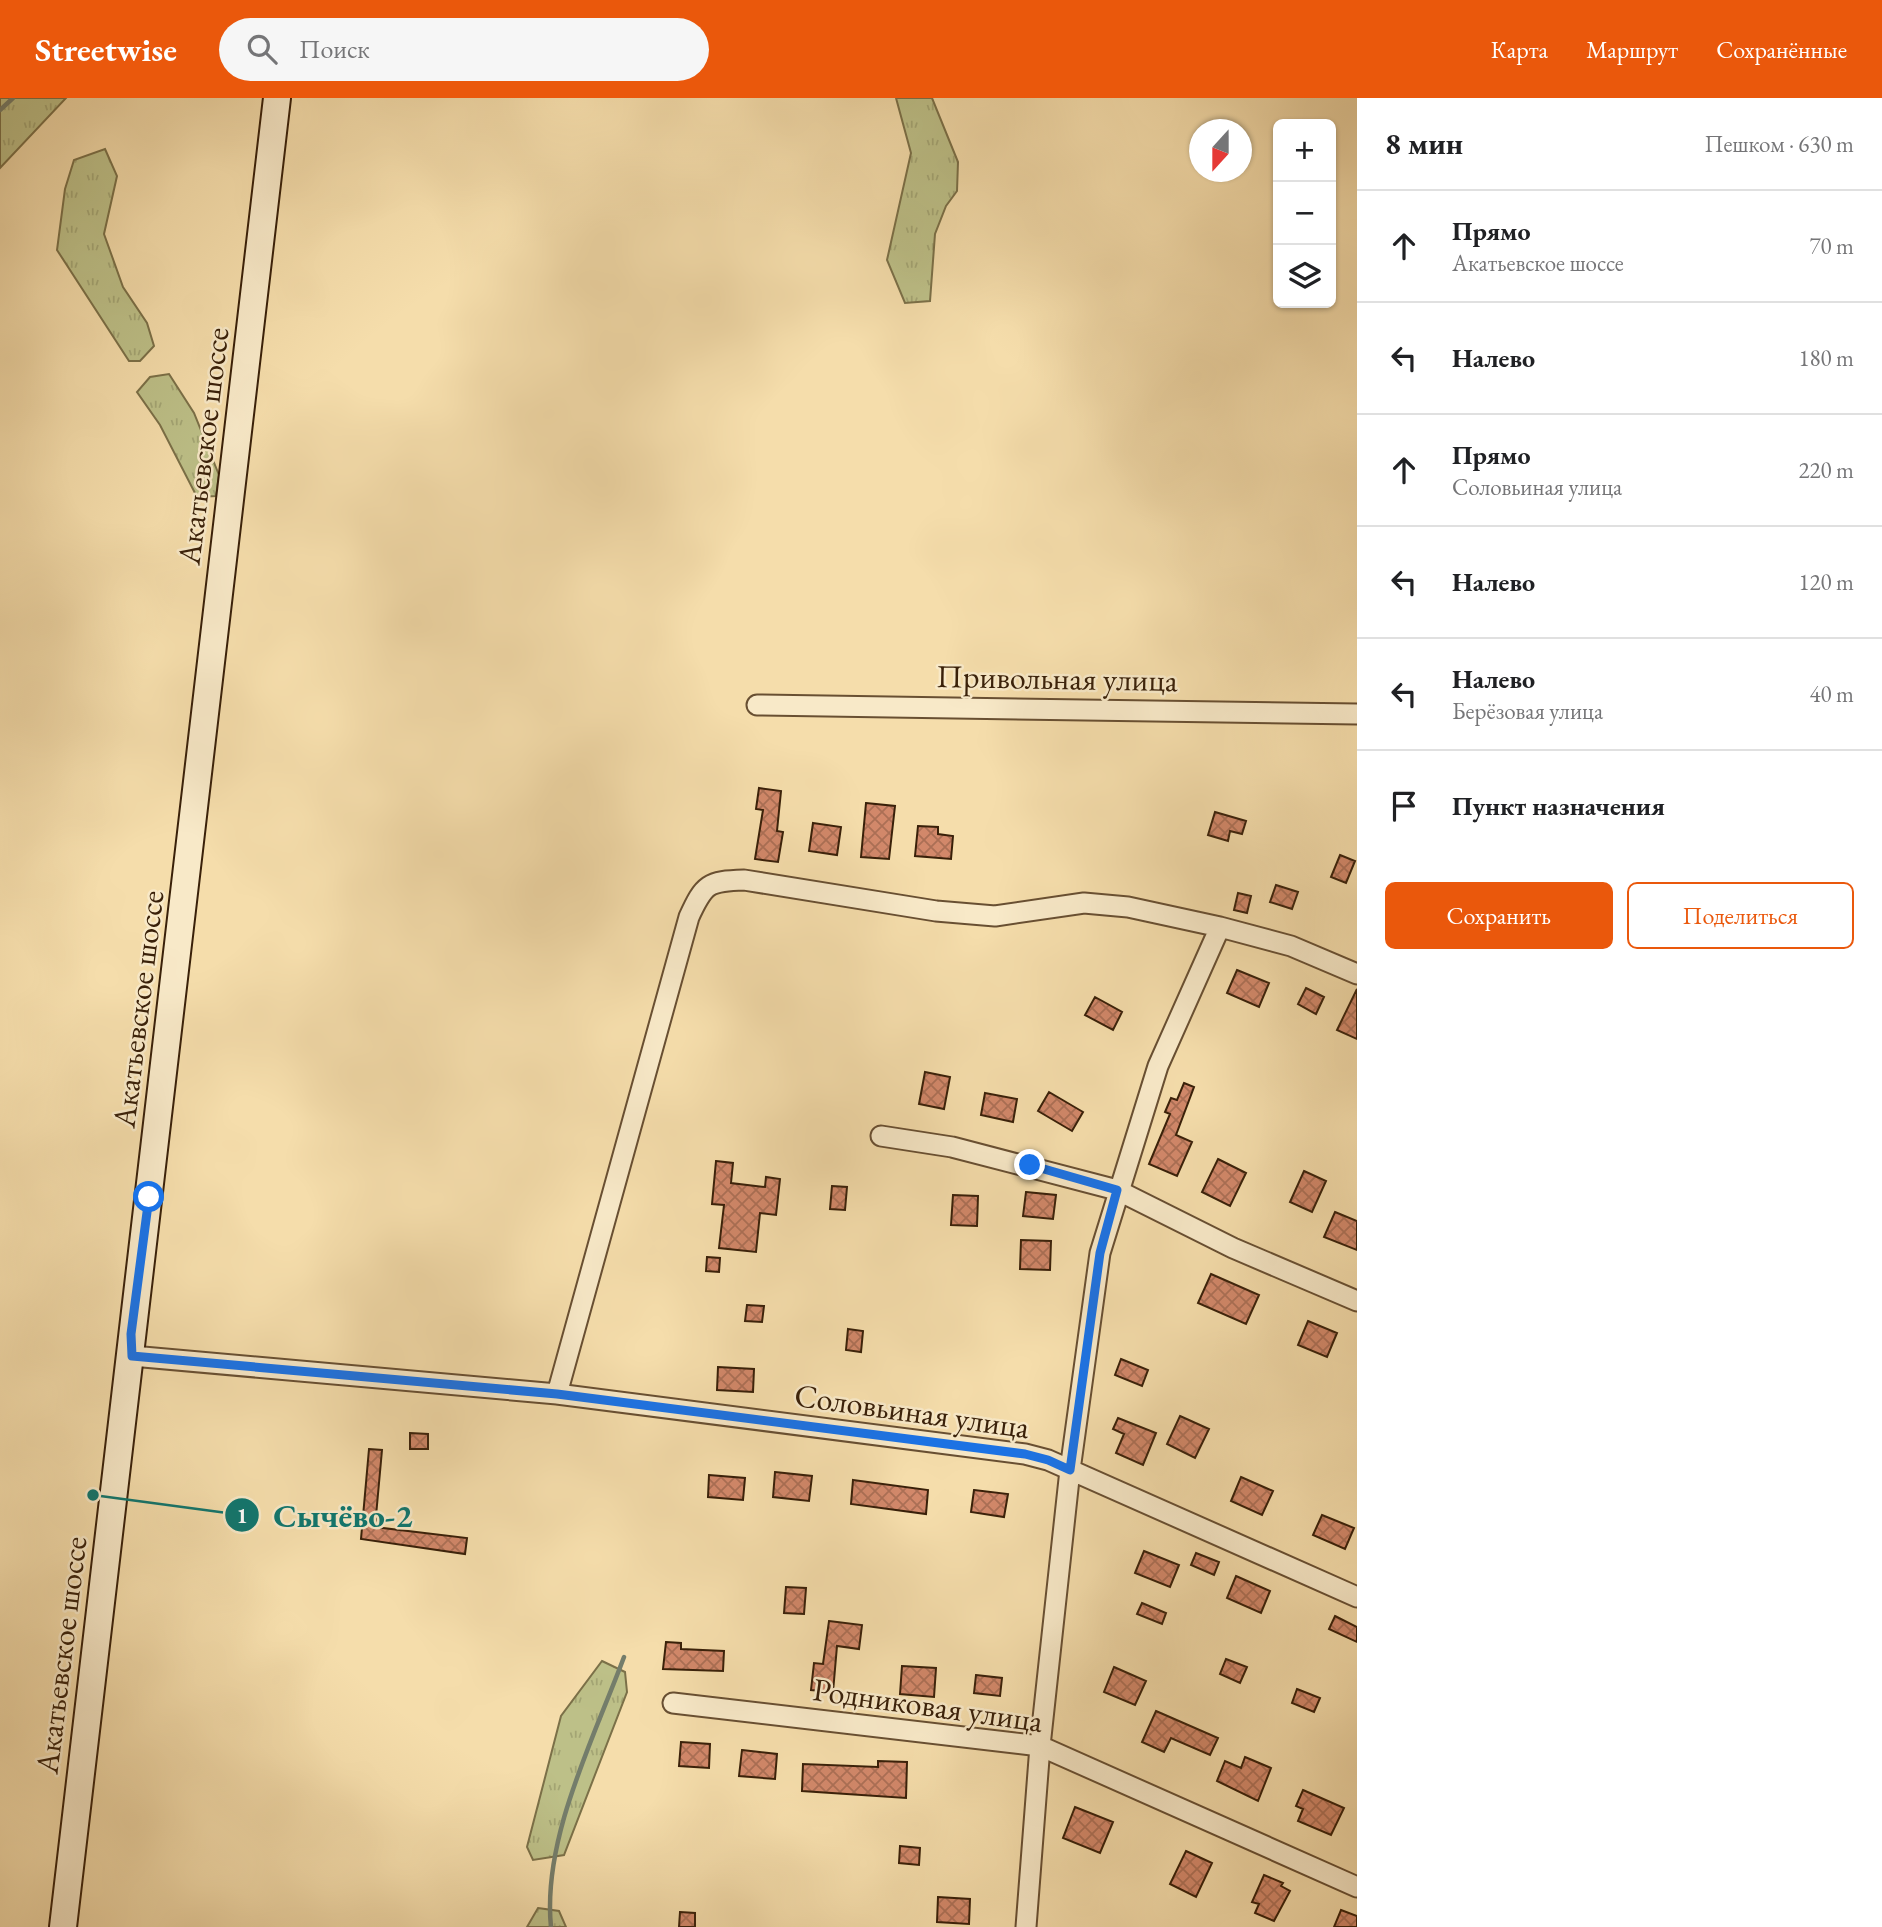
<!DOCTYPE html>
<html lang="ru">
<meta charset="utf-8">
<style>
body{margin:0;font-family:"EB Garamond",serif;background:#f6f6f6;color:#202124}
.controls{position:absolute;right:21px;top:21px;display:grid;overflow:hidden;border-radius:10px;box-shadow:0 2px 5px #0004}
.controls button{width:63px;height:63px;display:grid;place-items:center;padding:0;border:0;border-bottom:2px solid #e0e0e0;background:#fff;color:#202124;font:35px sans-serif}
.compass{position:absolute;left:1189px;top:21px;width:63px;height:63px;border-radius:50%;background:#fff;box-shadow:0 2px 5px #0004;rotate:201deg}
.stop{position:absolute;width:21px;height:21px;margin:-16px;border:5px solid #1a73e8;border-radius:50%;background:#fff}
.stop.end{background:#1a73e8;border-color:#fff;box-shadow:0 2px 7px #0008}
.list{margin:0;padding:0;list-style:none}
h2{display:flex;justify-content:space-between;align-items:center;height:91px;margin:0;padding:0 28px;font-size:30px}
h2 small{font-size:23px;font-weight:400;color:#757577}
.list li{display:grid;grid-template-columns:46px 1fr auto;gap:21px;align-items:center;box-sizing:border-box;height:112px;padding:0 28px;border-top:2px solid #e0e0e0}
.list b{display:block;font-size:26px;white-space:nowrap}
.list p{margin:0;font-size:23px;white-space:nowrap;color:#757577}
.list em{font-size:23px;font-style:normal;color:#757577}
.actions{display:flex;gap:14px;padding:21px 28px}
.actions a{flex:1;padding:16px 0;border:2px solid #ea580c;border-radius:10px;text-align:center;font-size:24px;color:#ea580c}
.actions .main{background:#ea580c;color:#fff}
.icon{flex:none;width:38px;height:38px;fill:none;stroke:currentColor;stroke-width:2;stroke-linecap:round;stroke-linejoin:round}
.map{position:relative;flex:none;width:1357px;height:1829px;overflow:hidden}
header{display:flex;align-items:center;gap:42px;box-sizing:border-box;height:98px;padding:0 35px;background:#ea580c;color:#fff}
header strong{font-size:33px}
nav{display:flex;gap:38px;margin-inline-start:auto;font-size:24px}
.search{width:490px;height:63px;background:#f6f6f6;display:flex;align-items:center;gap:18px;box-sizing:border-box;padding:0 24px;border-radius:38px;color:#757577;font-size:26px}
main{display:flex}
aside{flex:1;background:#fff}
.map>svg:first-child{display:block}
.grass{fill:url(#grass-tufts);stroke:#7b7048;stroke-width:2}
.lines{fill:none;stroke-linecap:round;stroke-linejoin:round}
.stream{stroke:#747d6b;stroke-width:4.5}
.building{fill:url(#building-cross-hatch);stroke:#392009;stroke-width:2}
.street-casing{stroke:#684f32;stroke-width:23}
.secondary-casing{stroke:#392009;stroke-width:30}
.street{stroke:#f8e9c8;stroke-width:19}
.secondary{stroke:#f8e9c8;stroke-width:26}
.route{stroke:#1a73e8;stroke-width:9}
.labels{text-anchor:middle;stroke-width:5;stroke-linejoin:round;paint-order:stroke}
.street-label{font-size:32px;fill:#392009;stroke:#f8e9c8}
.leader{fill:none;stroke:#0f766e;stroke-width:2.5}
.callout-dot{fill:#0f766e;stroke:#f8e9c8;stroke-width:2.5}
.mark-label{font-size:21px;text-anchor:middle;font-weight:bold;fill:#fff}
.callout-label{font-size:33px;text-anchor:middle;font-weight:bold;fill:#0f766e;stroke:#f8e9c8;stroke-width:5;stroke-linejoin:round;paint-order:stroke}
</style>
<header>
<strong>Streetwise</strong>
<div class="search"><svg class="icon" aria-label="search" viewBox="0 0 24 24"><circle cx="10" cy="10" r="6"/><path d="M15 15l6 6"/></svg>Поиск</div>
<nav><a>Карта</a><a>Маршрут</a><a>Сохранённые</a></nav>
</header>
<main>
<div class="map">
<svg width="1357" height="1829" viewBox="0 0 1357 1829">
<defs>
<pattern id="grass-tufts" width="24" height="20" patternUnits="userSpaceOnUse" patternTransform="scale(1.75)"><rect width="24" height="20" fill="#bdc088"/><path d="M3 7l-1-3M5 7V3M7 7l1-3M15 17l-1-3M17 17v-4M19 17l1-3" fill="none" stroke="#a3a574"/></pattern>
<pattern id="building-cross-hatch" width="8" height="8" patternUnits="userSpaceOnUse" patternTransform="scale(1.75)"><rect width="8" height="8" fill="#d2886a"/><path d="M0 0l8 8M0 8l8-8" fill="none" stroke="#ab6f55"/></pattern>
</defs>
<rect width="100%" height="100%" fill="#f5ddab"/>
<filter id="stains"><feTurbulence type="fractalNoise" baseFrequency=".00286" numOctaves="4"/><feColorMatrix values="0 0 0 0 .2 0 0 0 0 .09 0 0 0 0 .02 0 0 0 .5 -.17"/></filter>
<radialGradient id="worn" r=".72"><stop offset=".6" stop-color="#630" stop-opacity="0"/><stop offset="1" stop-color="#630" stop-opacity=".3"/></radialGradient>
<path class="grass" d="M0 0H66L0 70Z
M896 0H932L958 64 957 93 946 108 935 136 930 203 905 205 887 162 911 55Z
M105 51 117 78 104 136 123 189 147 225 154 248 140 263H129L57 152 65 91 74 62Z
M169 276 194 315 219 377 216 398 197 399 160 327 137 294 150 279Z
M602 1563 625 1574 627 1594 564 1757 533 1762 527 1749 561 1618Z
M538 1810 559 1813 566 1829H527Z"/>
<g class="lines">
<path class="stream" d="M0 12 13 0
M551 1829C542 1741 594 1640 624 1559"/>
</g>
<path class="building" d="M759 690 781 693 777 733 783 734 778 764 755 761 763 712 756 711Z
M866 705 895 708 889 761 861 759Z
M1215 714 1246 723 1242 736 1230 733 1228 743 1208 737Z
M813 725 841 729 837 757 809 753Z
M918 728 938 729V736L953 738 951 761 915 758Z
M1340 757 1355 763 1346 785 1331 779Z
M1276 787 1298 794 1292 811 1270 804Z
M1238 795 1251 798 1247 815 1234 812Z
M1237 872 1269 885 1259 909 1227 895Z
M1306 890 1324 899 1316 916 1298 906Z
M1357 891V941L1337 932Z
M1095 899 1122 914 1113 932 1085 917Z
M925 974 950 979 944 1011 919 1006Z
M1184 985 1194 989 1176 1037 1192 1044 1177 1078 1149 1066 1170 1016 1165 1014 1171 1000 1177 1002Z
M1049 994 1083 1014 1072 1033 1038 1013Z
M985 995 1017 1001 1013 1024 981 1017Z
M1218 1061 1246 1075 1230 1108 1202 1094Z
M716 1063 733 1065 731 1085 765 1089 766 1079 780 1081 776 1117 760 1115 756 1154 719 1150 724 1107 712 1106Z
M1304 1073 1326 1083 1312 1114 1290 1104Z
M832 1088 847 1089 845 1112 830 1111Z
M1026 1094 1056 1097 1053 1121 1023 1118Z
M953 1097 978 1098 977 1128 951 1127Z
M1335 1114 1357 1123V1152L1324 1139Z
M1021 1142 1051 1143 1050 1172 1020 1171Z
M707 1159 720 1160 719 1174 706 1173Z
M1211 1176 1259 1197 1246 1226 1198 1205Z
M747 1207 764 1208 762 1224 745 1223Z
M1308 1223 1337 1235 1327 1259 1298 1247Z
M848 1231 863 1233 861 1254 846 1252Z
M1121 1261 1148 1272 1142 1288 1115 1277Z
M718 1269 754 1271 753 1294 717 1292Z
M1180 1318 1209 1331 1195 1360 1167 1346Z
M1118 1320 1156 1335 1143 1367 1116 1355 1124 1336 1113 1331Z
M410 1335 428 1336V1351H410Z
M369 1351 382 1352 375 1429 467 1440 465 1456 361 1441Z
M775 1374 812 1378 809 1403 773 1399Z
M709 1377 745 1380 743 1402 708 1399Z
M1241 1379 1273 1393 1262 1417 1231 1403Z
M853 1382 928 1392 926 1416 851 1406Z
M974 1392 1008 1396 1004 1419 971 1414Z
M1322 1417 1354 1430 1345 1451 1313 1437Z
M1144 1453 1179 1467 1170 1489 1135 1475Z
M1196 1455 1219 1464 1214 1477 1191 1467Z
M1236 1478 1270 1493 1261 1515 1227 1500Z
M786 1489 806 1490 804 1516 784 1515Z
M1142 1505 1166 1515 1162 1526 1137 1516Z
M1335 1518 1357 1529V1544L1329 1531Z
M829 1523 862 1527 859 1551 837 1548 833 1594 811 1592 814 1565 823 1566Z
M666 1544 681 1545V1551L724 1553 723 1573 663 1571Z
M1226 1561 1247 1569 1240 1585 1220 1576Z
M902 1568 936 1570 934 1599 900 1596Z
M1114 1569 1146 1583 1135 1607 1104 1594Z
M976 1577 1002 1580 1000 1598 974 1595Z
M1297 1591 1320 1600 1314 1614 1292 1605Z
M1156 1613 1218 1640 1210 1657 1171 1640 1164 1654 1142 1644Z
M681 1644 710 1646 709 1670 679 1668Z
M742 1652 777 1656 775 1681 739 1678Z
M1245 1659 1271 1670 1258 1703 1217 1683 1225 1663 1241 1670Z
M878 1663 907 1664 906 1700 802 1693 803 1666 878 1669Z
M1303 1692 1344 1710 1331 1737 1298 1723 1303 1711 1296 1708Z
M1075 1709 1113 1724 1100 1755 1063 1740Z
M900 1748 920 1750 919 1767 899 1765Z
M1186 1753 1212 1765 1196 1799 1170 1786Z
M1264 1777 1283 1785 1281 1788 1290 1793 1274 1823 1255 1815 1259 1806 1252 1804Z
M938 1799 970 1801 969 1826 937 1824Z
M1341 1812 1357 1818V1829H1334Z
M680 1814 695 1815V1829H679Z"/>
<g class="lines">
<defs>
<path id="street" d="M757 607 1357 616
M881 1038 952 1049 1117 1092 1233 1150 1357 1203
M132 1258 557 1296 1025 1356 1048 1362 1357 1499
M557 1296 689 819C704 786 708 783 744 782L936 813 995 818 1084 805 1128 809 1220 829 1291 848 1357 876
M673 1605 1040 1648 1357 1789
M1026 1829 1040 1648 1070 1372 1100 1155 1158 968 1220 829"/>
<path id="secondary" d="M63 1829 277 0"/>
</defs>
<use href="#street" class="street-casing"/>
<use href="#secondary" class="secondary-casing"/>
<use href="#street" class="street"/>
<use href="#secondary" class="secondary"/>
</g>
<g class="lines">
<path class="route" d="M149 1099 131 1236 132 1258 557 1296 1025 1356 1048 1362 1070 1372 1100 1155 1117 1092 1030 1067"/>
</g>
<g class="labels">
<g class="street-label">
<text transform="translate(203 348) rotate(-83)" y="11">Акатьевское шоссе</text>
<text transform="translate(1057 580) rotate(1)" y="11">Привольная улица</text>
<text transform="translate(138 911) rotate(-83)" y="11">Акатьевское шоссе</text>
<text transform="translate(912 1313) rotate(8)" y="11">Соловьиная улица</text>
<text transform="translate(61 1557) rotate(-83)" y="11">Акатьевское шоссе</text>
<text transform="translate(928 1607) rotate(8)" y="11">Родниковая улица</text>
</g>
</g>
<path class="leader" d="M93 1397L242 1417"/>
<g class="callout-dot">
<circle cx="93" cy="1397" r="7"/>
<circle cx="242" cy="1417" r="18"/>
</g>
<g class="mark-label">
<text x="242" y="1425">1</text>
</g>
<g class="callout-label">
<text x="343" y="1429">Сычёво-2</text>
</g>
<rect width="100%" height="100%" filter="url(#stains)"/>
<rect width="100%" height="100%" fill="url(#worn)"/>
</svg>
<div class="controls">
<button>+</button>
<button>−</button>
<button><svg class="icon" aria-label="layers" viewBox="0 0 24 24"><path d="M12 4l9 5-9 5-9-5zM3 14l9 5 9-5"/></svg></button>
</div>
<svg class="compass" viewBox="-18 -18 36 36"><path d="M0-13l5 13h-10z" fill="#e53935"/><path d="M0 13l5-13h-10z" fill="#757577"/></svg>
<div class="stop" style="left:149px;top:1099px"></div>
<div class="stop end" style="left:1030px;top:1067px"></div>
</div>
<aside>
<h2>8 мин<small>Пешком · 630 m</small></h2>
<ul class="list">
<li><svg class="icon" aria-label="ahead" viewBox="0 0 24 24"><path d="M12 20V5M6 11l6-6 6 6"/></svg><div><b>Прямо</b><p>Акатьевское шоссе</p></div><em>70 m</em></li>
<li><svg class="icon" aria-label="left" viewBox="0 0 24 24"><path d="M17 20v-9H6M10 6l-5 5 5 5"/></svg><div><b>Налево</b></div><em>180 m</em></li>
<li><svg class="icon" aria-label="ahead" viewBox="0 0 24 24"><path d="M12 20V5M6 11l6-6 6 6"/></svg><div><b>Прямо</b><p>Соловьиная улица</p></div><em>220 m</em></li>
<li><svg class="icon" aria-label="left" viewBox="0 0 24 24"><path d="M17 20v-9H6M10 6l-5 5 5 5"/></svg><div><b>Налево</b></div><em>120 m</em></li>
<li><svg class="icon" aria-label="left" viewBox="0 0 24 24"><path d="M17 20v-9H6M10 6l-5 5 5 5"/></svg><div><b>Налево</b><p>Берёзовая улица</p></div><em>40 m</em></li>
<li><svg class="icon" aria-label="arrive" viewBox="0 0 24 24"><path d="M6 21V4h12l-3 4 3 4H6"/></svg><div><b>Пункт назначения</b></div></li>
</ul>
<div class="actions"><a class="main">Сохранить</a><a>Поделиться</a></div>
</aside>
</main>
